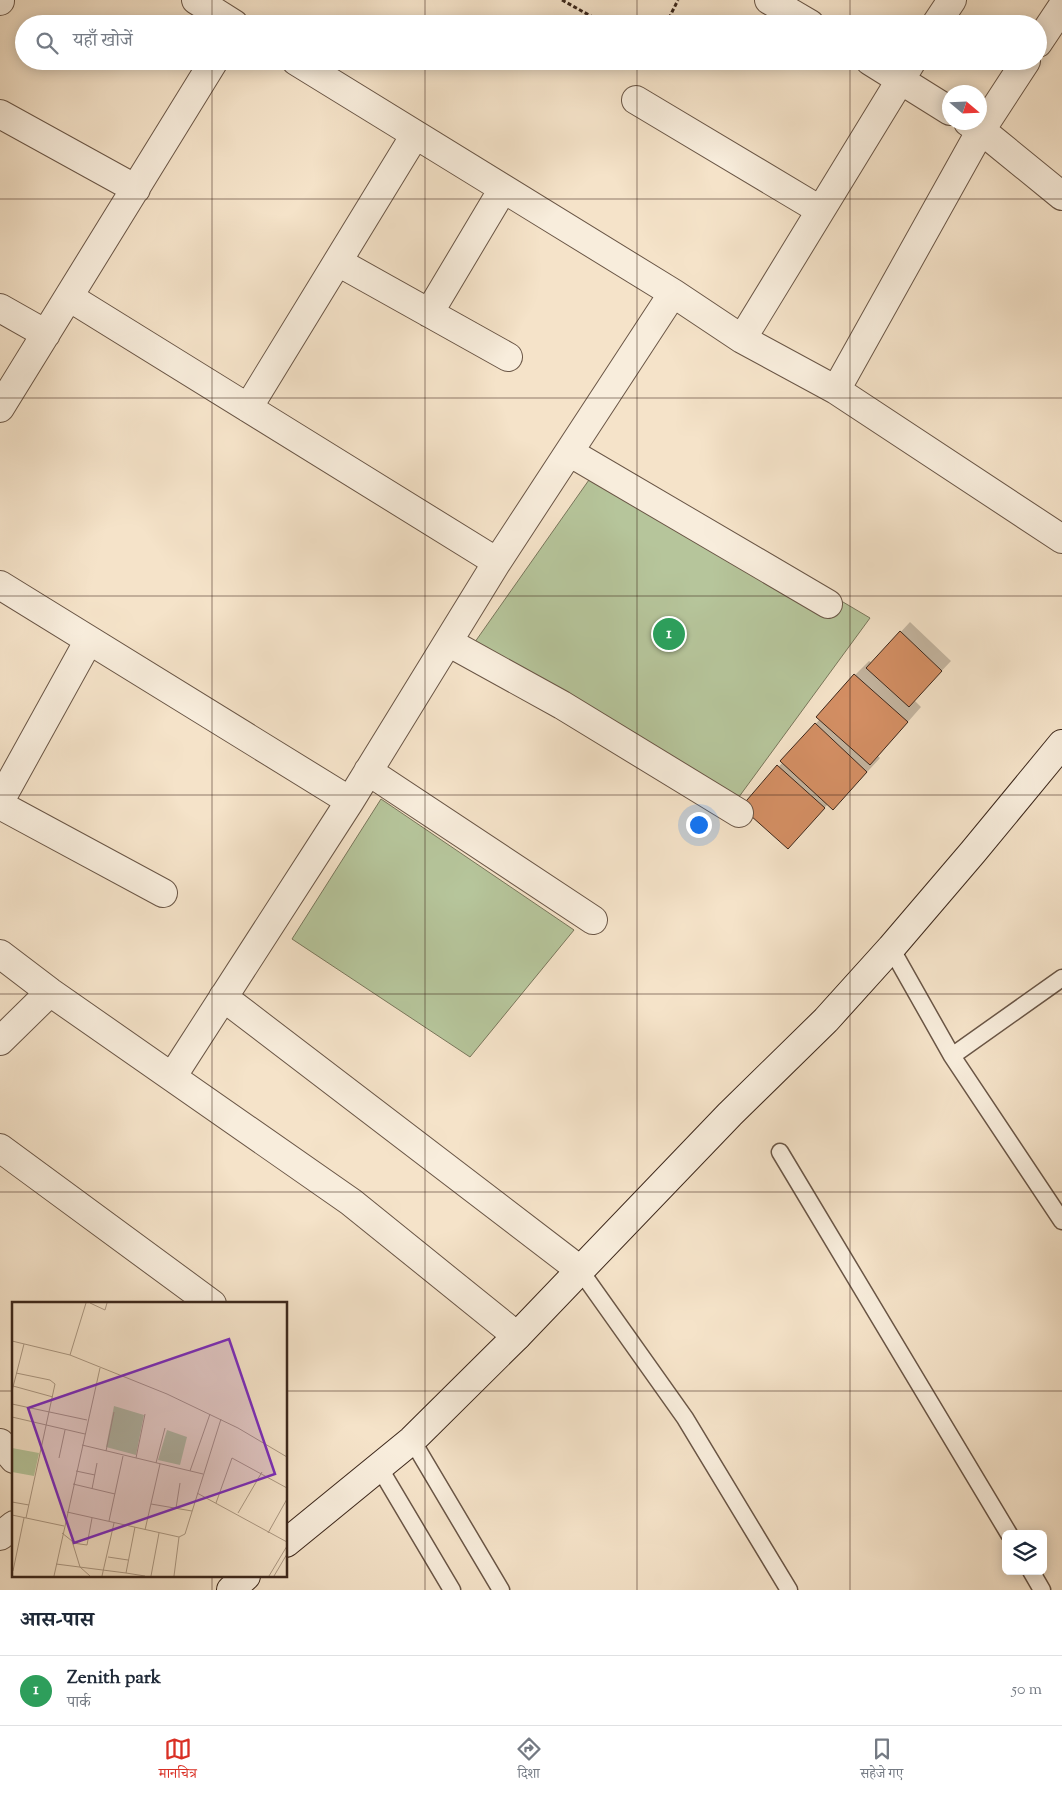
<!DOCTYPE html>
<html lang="hi">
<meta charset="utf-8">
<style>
body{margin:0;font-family:"Sorts Mill Goudy","Noto Serif Devanagari",serif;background:#f2f2f3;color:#1f2937}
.controls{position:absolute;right:15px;bottom:15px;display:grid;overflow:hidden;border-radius:8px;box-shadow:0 2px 12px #0003}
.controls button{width:45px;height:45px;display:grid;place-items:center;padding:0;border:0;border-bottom:1px solid #e0e1e3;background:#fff;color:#1f2937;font:25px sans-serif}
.compass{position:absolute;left:942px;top:85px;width:45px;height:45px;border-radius:50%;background:#fff;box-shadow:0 2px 12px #0003;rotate:109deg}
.you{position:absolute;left:698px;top:824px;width:18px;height:18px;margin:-12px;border:4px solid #fff;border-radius:50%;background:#1a73e8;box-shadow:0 0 0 8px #1a73e833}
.badge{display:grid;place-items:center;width:32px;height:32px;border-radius:50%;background:#d93025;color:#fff;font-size:16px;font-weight:700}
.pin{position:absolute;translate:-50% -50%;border:2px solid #fff;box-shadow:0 1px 5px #0006}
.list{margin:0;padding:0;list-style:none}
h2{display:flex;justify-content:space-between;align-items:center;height:65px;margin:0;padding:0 20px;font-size:21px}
h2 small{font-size:16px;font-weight:400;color:#747a83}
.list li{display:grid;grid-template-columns:32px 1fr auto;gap:15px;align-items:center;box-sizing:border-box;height:70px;padding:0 20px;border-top:1px solid #e0e1e3}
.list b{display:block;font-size:19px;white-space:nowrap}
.list p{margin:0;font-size:16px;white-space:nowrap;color:#747a83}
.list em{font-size:16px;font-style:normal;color:#747a83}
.icon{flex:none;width:28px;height:28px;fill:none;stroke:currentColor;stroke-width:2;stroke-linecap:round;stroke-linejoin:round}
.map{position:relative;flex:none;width:1062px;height:1590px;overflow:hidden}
.search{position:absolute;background:#fff;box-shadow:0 2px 12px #0003;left:15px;right:15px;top:15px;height:55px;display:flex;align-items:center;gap:12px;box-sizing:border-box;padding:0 18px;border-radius:28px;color:#747a83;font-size:19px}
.sheet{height:135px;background:#fff}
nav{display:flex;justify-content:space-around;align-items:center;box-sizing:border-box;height:70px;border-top:1px solid #e0e1e3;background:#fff;font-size:14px;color:#747a83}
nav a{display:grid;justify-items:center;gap:2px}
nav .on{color:#d93025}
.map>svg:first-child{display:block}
.green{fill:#b6c59b;stroke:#79765b}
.shadow{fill:#0003}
.building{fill:#d48f64;stroke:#3c271b}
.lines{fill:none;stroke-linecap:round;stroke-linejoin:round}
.lane-casing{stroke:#6a5646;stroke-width:19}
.street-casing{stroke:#6a5646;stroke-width:30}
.secondary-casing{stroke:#3c271b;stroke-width:30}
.path{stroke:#3c271b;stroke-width:3;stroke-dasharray:4 2.5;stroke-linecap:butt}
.lane{stroke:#f8eddc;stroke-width:16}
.street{stroke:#f8eddc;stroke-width:28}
.secondary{stroke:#f8eddc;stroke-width:28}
.grid{fill:none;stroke:#3c271b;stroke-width:1;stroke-opacity:0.55}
.inset-road{fill:none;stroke:#ab9883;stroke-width:1}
.view{fill:#7b2cbf;fill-opacity:0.15;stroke:#7b2cbf;stroke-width:2.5}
.inset-edge{fill:none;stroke:#3c271b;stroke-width:2.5}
</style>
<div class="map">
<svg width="1062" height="1590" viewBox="0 0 1062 1590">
<rect width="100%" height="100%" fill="#f5e3c9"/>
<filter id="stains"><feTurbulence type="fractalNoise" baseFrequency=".004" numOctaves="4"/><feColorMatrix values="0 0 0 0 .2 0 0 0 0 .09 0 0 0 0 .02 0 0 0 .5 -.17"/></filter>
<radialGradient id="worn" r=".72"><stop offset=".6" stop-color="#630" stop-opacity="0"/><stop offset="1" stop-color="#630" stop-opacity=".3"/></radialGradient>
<path class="green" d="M603 460 870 618 733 805 470 649Z
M381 799 574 930 470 1057 292 939Z"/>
<path class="shadow" d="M910 622 951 661 914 700 921 707 878 756 880 758 847 794 828 804 801 833 742 807 783 762 782 760 820 719 855 675 869 661 872 663Z"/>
<path class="building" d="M900 631 942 671 909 707 866 668Z
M854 674 908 722 870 765 816 717Z
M815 723 867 772 833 810 780 761Z
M777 765 825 808 788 849 741 807Z"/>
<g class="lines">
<defs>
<path id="lane" d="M891 948 952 1056 1062 1221
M952 1056 1062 978
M780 1152 1009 1534
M580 1270 685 1418 789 1590
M412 1440 501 1590
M379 1467 452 1590
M1031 1571 1042 1590"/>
<path id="street" d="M196 0 234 24
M769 0 810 24
M0 1V0
M936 24 952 0
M1038 43 1062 7
M296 61 673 293 742 339 836 390 1062 539
M870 61 950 111
M636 100 820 210
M0 114 136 189
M968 122 981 130 1062 196
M338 262 508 357
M69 297 497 562
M0 308 46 334
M429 313 503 189
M742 339 912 61
M836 390 981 130 1026 61
M0 408 214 61
M248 408 415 135
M569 452 828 604
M0 585 350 801
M448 642 562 705 739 813
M368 771 593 920
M0 801 89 640
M0 805 163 893
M0 954 50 992 351 1202 517 1336
M223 997 580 1270
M0 1041 50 992
M172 1077 350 801 497 562 673 293
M0 1148 212 1304
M0 1443 14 1459
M0 1536 14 1525"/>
<path id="secondary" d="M286 1543 412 1440 517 1336 730 1114 826 1020 891 948 973 852 1062 744
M231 1590 246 1576"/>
</defs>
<use href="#lane" class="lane-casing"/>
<use href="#street" class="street-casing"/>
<use href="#secondary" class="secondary-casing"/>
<path class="path" d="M562 0 605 24
M666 24 678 0"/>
<use href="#lane" class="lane"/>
<use href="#street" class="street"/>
<use href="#secondary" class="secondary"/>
</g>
<path class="grid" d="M212 0V24M425 0V24M637 0V24M850 0V24M212 61V1304M425 61V1590M637 61V1590M850 61V1590M0 199H1062M0 398H1062M0 596H1062M0 795H1062M0 994H1062M0 1192H1062M0 1391H14M286 1391H1062M212 1576V1590"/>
<g transform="translate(12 1302)">
<rect width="275" height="275" fill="#f5e3c9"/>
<path d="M102 104 132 113 124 153 94 145ZM155 128 175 135 168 163 146 158ZM0 146 27 151 22 174 0 170Z" fill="#b6c59b"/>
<path class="inset-road" d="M78 1 93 8 95 1M0 39 58 53 155 92 226 126 275 155M58 53 74 1M4 71 38 78 43 82 14 216M1 84 41 95M0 89 12 42M0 102 75 118M0 115 73 132M70 143 191 172M94 149 102 110M47 156 53 128M124 156 133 112M144 161 153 126M64 169 83 173M178 169 198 112M61 182 103 192M80 187 85 161M185 191 275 240M0 200 17 203M204 201 220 156 275 186M139 202 180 209M164 206 168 181M55 210 167 235 173 232 209 117M226 211 250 170M0 213 52 224M97 219 111 154M123 225 114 271 133 274M133 228 148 162M50 231 60 239 68 265 78 274M256 231 275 197M61 241 75 243 80 216M96 255 116 258M44 262 114 271M1 269 12 216M42 274 88 66M90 274 102 221M139 274 147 231M162 274 167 235M257 274 275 244M262 274 275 252"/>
<path class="view" d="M217 37 263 172 62 241 16 106Z"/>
<rect width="275" height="275" class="inset-edge"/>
</g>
<rect width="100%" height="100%" filter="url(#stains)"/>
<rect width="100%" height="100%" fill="url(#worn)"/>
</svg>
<div class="controls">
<button><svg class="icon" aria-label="layers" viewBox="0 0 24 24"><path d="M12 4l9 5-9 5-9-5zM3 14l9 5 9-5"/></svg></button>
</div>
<svg class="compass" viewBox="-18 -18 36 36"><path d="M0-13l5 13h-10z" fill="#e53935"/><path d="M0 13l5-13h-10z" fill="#747a83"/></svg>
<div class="you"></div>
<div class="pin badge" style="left:669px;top:634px;background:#2e9e5b">1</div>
<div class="search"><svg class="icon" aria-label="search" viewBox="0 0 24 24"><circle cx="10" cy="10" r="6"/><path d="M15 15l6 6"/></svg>यहाँ खोजें</div>
</div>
<section class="sheet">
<h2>आस-पास<small></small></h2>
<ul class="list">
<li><span class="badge" style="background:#2e9e5b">1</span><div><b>Zenith park</b><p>पार्क</p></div><em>50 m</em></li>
</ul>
</section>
<nav>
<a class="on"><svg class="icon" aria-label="map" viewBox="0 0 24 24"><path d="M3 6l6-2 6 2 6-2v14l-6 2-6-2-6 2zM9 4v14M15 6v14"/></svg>मानचित्र</a>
<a><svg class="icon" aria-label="directions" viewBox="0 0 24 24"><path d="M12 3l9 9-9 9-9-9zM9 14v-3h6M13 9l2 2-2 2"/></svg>दिशा</a>
<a><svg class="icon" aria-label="saved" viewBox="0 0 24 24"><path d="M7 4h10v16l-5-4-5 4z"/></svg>सहेजे गए</a>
</nav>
